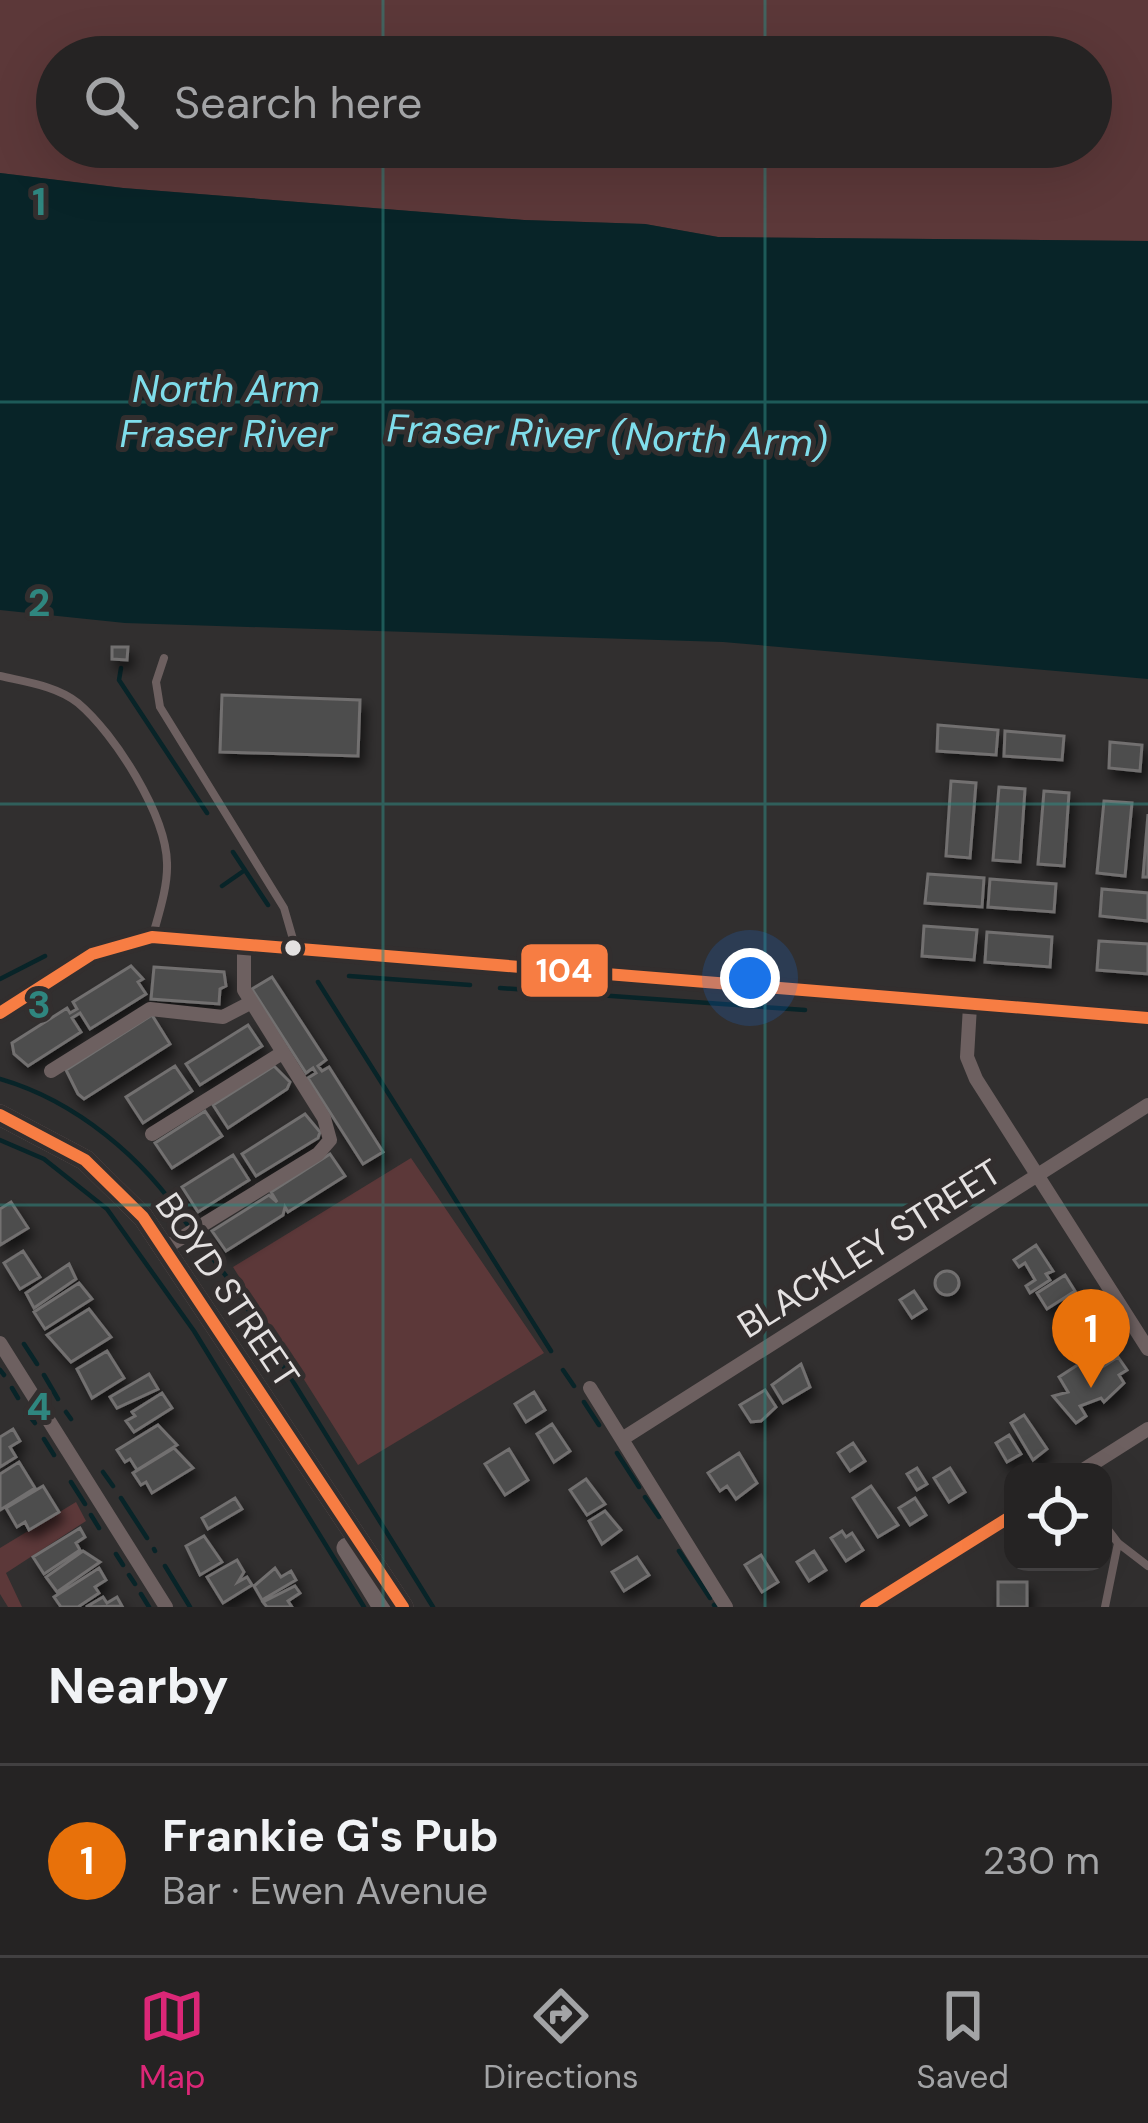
<!DOCTYPE html>
<meta charset="utf-8">
<style>
body{margin:0;font-family:"DM Sans",sans-serif;background:#2d2b2b;color:#f1f3f6}
.controls{position:absolute;right:36px;bottom:36px;display:grid;overflow:hidden;border-radius:24px;box-shadow:0 12px 48px #0002}
.controls button{width:108px;height:108px;display:grid;place-items:center;padding:0;border:0;border-bottom:3px solid #424041;background:#252323;color:#f1f3f6;font:60px sans-serif}
.you{position:absolute;left:750px;top:978px;width:42px;height:42px;margin:-30px;border:9px solid #fff;border-radius:50%;background:#1a73e8;box-shadow:0 0 0 18px #1a73e833}
.badge{display:grid;place-items:center;width:78px;height:78px;border-radius:50%;background:#db2777;color:#fff;font-size:39px;font-weight:700}
.pin{position:absolute;translate:-50% -99px;filter:drop-shadow(0 3px 6px #0008)}
.pin::after{content:'';position:absolute;top:63px;width:42px;height:36px;background:inherit;clip-path:polygon(0 0,100% 0,50% 100%)}
.list{margin:0;padding:0;list-style:none}
h2{display:flex;justify-content:space-between;align-items:center;height:156px;margin:0;padding:0 48px;font-size:51px}
h2 small{font-size:39px;font-weight:400;color:#a3a4a6}
.list li{display:grid;grid-template-columns:78px 1fr auto;gap:36px;align-items:center;box-sizing:border-box;height:192px;padding:0 48px;border-top:3px solid #424041}
.list b{display:block;font-size:45px;white-space:nowrap}
.list p{margin:0;font-size:39px;white-space:nowrap;color:#a3a4a6}
.list em{font-size:39px;font-style:normal;color:#a3a4a6}
.icon{flex:none;width:66px;height:66px;fill:none;stroke:currentColor;stroke-width:2;stroke-linecap:round;stroke-linejoin:round}
.map{position:relative;flex:none;width:1148px;height:1607px;overflow:hidden}
.search{position:absolute;background:#252323;box-shadow:0 12px 48px #0002;left:36px;right:36px;top:36px;height:132px;display:flex;align-items:center;gap:30px;box-sizing:border-box;padding:0 42px;border-radius:66px;color:#a3a4a6;font-size:45px}
.sheet{height:348px;background:#252323}
nav{display:flex;justify-content:space-around;align-items:center;box-sizing:border-box;height:168px;border-top:3px solid #424041;background:#252323;font-size:33px;color:#a3a4a6}
nav a{display:grid;justify-items:center;gap:6px}
nav .on{color:#db2777}
.map>svg:first-child{display:block}
.green{fill:#5c3839;fill-rule:evenodd}
.water{fill:#082428}
.lines{fill:none;stroke-linecap:round;stroke-linejoin:round}
.stream{stroke:#082428;stroke-width:4.5}
.building{fill:#4e4d4d;stroke:#727070;stroke-width:3;filter:url(#shadow)}
.lane{stroke:#6d6060;stroke-width:8}
.street{stroke:#6d6060;stroke-width:14}
.secondary{stroke:#6f6262;stroke-width:21}
.bus-1-casing{stroke:#322e2e;stroke-width:21}
.bus-1{stroke:#f77d43;stroke-width:12}
.grid{fill:none;stroke:#2f867f;stroke-width:3;stroke-opacity:0.55}
.bus-dot{fill:#e4e1e1;stroke:#322e2e;stroke-width:4.5}
.labels{text-anchor:middle;stroke-width:10;stroke-linejoin:round;paint-order:stroke}
.street-label{font-size:36px;fill:#e4e1e1;stroke:#322e2e}
.water-label{font-size:39px;font-style:italic;fill:#7fddeb;stroke:#322e2e}
.grid-label{font-size:39px;text-anchor:middle;font-weight:bold;fill:#2f867f;stroke:#322e2e;stroke-width:10;stroke-linejoin:round;paint-order:stroke}
.line-badge{stroke:#322e2e;stroke-width:4.5}
.badge-label{font-size:33px;text-anchor:middle;font-weight:bold;fill:#fff}
</style>
<div class="map">
<svg width="1148" height="1607" viewBox="0 0 1148 1607">
<defs>
<filter id="shadow"><feDropShadow dx="4.5" dy="8" stdDeviation="6" flood-color="#0009"/></filter>
</defs>
<rect width="100%" height="100%" fill="#312f2f"/>
<path class="green" d="M0 0H1148V241L718 237 645 224 524 220 123 188 0 173ZM57 57H1091V147H57Z
M411 1158 544 1353 358 1465 233 1267Z
M76 1502 86 1521 6 1573 22 1607H8L0 1594V1548Z"/>
<path class="water" d="M0 173 123 188 524 220 645 224 718 237 1148 241V679L723 642 125 623 0 610Z"/>
<g class="lines">
<path class="stream" d="M121 668 119 680 207 813
M233 852 268 905
M222 886 245 870
M349 976 470 985
M0 979 45 956
M318 982 551 1351
M500 988 805 1010
M0 1079C76 1101 144 1158 187 1224
M0 1140 44 1159 107 1209 194 1331 364 1607
M200 1242 233 1285 433 1607
M24 1344 37 1364
M0 1370 4 1375
M563 1370 574 1386
M44 1375 58 1399
M12 1388 18 1398
M584 1402 599 1425
M66 1412 71 1419
M28 1414 35 1423
M44 1439 54 1455
M617 1453 639 1487
M103 1472 113 1486
M71 1482 85 1504
M645 1497 659 1517
M121 1498 147 1538
M91 1515 99 1528
M154 1549 155 1551
M679 1551 710 1598
M116 1554 123 1565
M165 1566 190 1607
M129 1575 135 1584
M141 1594 149 1607
M714 1605 716 1607"/>
</g>
<path class="building" d="M112 647H128L127 660 112 659Z
M222 695 360 700 358 756 220 752Z
M938 725 998 730 996 755 937 751Z
M1005 731 1064 736 1062 760 1004 756Z
M1110 742 1142 745 1140 771 1109 768Z
M951 781 976 783 970 858 946 856Z
M999 787 1025 789 1020 862 993 860Z
M1044 791 1069 793 1064 866 1038 864Z
M1104 801 1132 803 1125 876 1097 873Z
M1148 814V877H1143Z
M928 874 984 878 982 907 925 903Z
M990 879 1056 884 1054 912 988 907Z
M1102 889 1148 893V921L1100 916Z
M924 926 977 930 974 960 922 956Z
M987 932 1052 937 1050 967 985 962Z
M1099 941 1148 944V974L1097 970Z
M131 966 143 979 138 982 146 994 90 1029 80 1013 72 1018 81 1032 28 1066 14 1054 12 1043 67 1008 70 1013 77 1009 73 1002Z
M154 967 224 972 226 986 220 989 219 1004 151 999Z
M272 977 326 1060 318 1066 322 1071 329 1067 383 1152 363 1164 308 1078 316 1073 313 1068 306 1073 252 989Z
M152 1015 170 1044 84 1099 78 1094 66 1070Z
M248 1025 262 1046 200 1085 186 1064Z
M175 1066 192 1091 143 1123 126 1097Z
M274 1066 290 1082 287 1089 228 1128 213 1105Z
M205 1111 222 1136 172 1168 155 1143Z
M305 1114 320 1132 318 1138 256 1176 242 1154Z
M330 1154 345 1176 288 1212 285 1207 283 1215 226 1251 212 1231 269 1195 277 1202 271 1192Z
M233 1155 249 1180 198 1212 182 1187Z
M11 1202 28 1228 0 1245V1209Z
M1036 1245 1053 1271 1046 1274 1050 1280 1030 1293 1026 1286 1035 1280 1025 1263 1019 1267 1014 1260Z
M23 1251 40 1277 20 1289 4 1263Z
M69 1264 76 1279 34 1308 26 1293Z
M935 1283a12 12 0 1 1 24 0a12 12 0 1 1-24 0Z
M1065 1275 1075 1291 1047 1309 1037 1293Z
M79 1283 92 1299 45 1329 34 1312Z
M914 1291 926 1309 912 1318 900 1300Z
M89 1309 111 1337 71 1362 47 1335Z
M107 1351 124 1378 92 1398 77 1369Z
M1096 1353 1104 1366 1118 1357 1127 1370 1119 1375 1124 1383 1104 1402 1101 1398 1080 1406 1086 1416 1076 1423 1053 1396 1068 1392 1059 1377Z
M801 1364 810 1387 783 1403 772 1385Z
M149 1374 158 1389 117 1408 110 1397Z
M765 1390 776 1407 761 1421 751 1422 740 1405Z
M534 1392 545 1410 526 1422 515 1404Z
M162 1393 172 1408 134 1432 126 1421 135 1416 132 1412Z
M1024 1415 1047 1449 1033 1460 1011 1423Z
M552 1424 570 1451 554 1462 537 1434Z
M158 1425 177 1445 137 1470 130 1459 125 1462 117 1450Z
M13 1429 20 1441 10 1447 16 1457 0 1467V1437Z
M1009 1435 1021 1454 1007 1462 996 1443Z
M853 1443 865 1461 850 1471 838 1453Z
M174 1448 193 1468 152 1493 146 1482 141 1485 133 1473Z
M509 1449 528 1480 505 1495 485 1464Z
M739 1453 757 1483 736 1499 727 1486 720 1491 708 1473Z
M19 1462 35 1488 0 1510V1474Z
M917 1468 927 1484 917 1490 907 1474Z
M950 1468 965 1492 949 1502 934 1478Z
M586 1479 605 1504 587 1515 570 1490Z
M43 1486 59 1512 29 1530 25 1522 17 1527 6 1508Z
M871 1486 898 1525 878 1537 853 1498Z
M235 1498 242 1509 208 1529 202 1518Z
M915 1498 926 1515 910 1525 899 1508Z
M605 1511 621 1530 602 1544 589 1521Z
M80 1528 85 1537 76 1543 80 1550 44 1574 33 1557Z
M842 1531 846 1537 852 1533 863 1550 846 1561 831 1538Z
M204 1536 222 1562 200 1575 186 1546Z
M83 1551 100 1562 57 1592 46 1577Z
M814 1551 826 1570 809 1581 797 1562Z
M761 1555 778 1582 762 1592 745 1565Z
M637 1557 649 1575 624 1591 612 1572Z
M237 1560 244 1572 238 1582 247 1577 252 1585 223 1603 207 1577Z
M99 1568 106 1580 95 1587 99 1593 78 1607H61L54 1597Z
M275 1568 281 1577 291 1571 296 1580 262 1600 254 1586Z
M998 1582H1027V1607H998Z
M295 1586 300 1593 288 1601 292 1607H267L263 1602Z
M103 1597 107 1603 117 1597 122 1606 86 1607Z"/>
<g class="lines">
<path class="lane" d="M164 658 156 682 160 707 284 908 295 946
M0 676C26 682 57 686 78 703 115 734 166 815 167 863 168 886 159 913 153 935
M1103 1523 1118 1543 1105 1607
M1118 1543 1148 1566"/>
<path class="street" d="M970 1006 967 1057 976 1079 1148 1349
M0 1013 92 954 152 937 1148 1018
M51 1071 150 1009 223 1017 250 1003
M152 1134 282 1053
M165 1248 318 1154 330 1140 324 1118 244 990V942
M0 1343 166 1607
M590 1388 726 1607
M622 1439 1148 1105
M1080 1472 1148 1429
M866 1607 1013 1515"/>
<path class="secondary" d="M0 1115 85 1160 143 1217 403 1607
M347 1548 383 1607"/>
<defs>
<path id="bus-1" d="M0 1013 92 954 152 937 1148 1018
M0 1115 85 1160 143 1217 403 1607
M866 1607 1013 1515"/>
</defs>
<use href="#bus-1" class="bus-1-casing"/>
<use href="#bus-1" class="bus-1"/>
</g>
<path class="grid" d="M383 0V57M765 0V57M383 147V1607M765 147V1607M0 402H1148M0 804H1148M0 1205H1148"/>
<circle class="bus-dot" cx="293" cy="948" r="10"/>
<g class="labels">
<g class="street-label">
<text transform="translate(869 1248) rotate(-32)" y="13">BLACKLEY STREET</text>
<text transform="translate(228 1290) rotate(56)" y="13">BOYD STREET</text>
</g>
<g class="water-label">
<text x="226" y="402">North Arm<tspan x="226" dy="45">Fraser River</tspan></text>
<text transform="translate(607 435) rotate(2)" y="14">Fraser River (North Arm)</text>
</g>
</g>
<g class="grid-label">
<text x="39" y="215">1</text>
<text x="39" y="616">2</text>
<text x="39" y="1018">3</text>
<text x="39" y="1420">4</text>
</g>
<rect class="line-badge" x="519" y="942" width="91" height="57" rx="12" fill="#f77d43"/>
<g class="badge-label">
<text x="564" y="982">104</text>
</g>
</svg>
<div class="controls">
<button><svg class="icon" aria-label="locate" viewBox="0 0 24 24"><circle cx="12" cy="12" r="6"/><path d="M12 2v4M12 18v4M2 12h4M18 12h4"/></svg></button>
</div>
<div class="you"></div>
<div class="pin badge" style="left:1091px;top:1388px;background:#e8710a">1</div>
<div class="search"><svg class="icon" aria-label="search" viewBox="0 0 24 24"><circle cx="10" cy="10" r="6"/><path d="M15 15l6 6"/></svg>Search here</div>
</div>
<section class="sheet">
<h2>Nearby<small></small></h2>
<ul class="list">
<li><span class="badge" style="background:#e8710a">1</span><div><b>Frankie G's Pub</b><p>Bar · Ewen Avenue</p></div><em>230 m</em></li>
</ul>
</section>
<nav>
<a class="on"><svg class="icon" aria-label="map" viewBox="0 0 24 24"><path d="M3 6l6-2 6 2 6-2v14l-6 2-6-2-6 2zM9 4v14M15 6v14"/></svg>Map</a>
<a><svg class="icon" aria-label="directions" viewBox="0 0 24 24"><path d="M12 3l9 9-9 9-9-9zM9 14v-3h6M13 9l2 2-2 2"/></svg>Directions</a>
<a><svg class="icon" aria-label="saved" viewBox="0 0 24 24"><path d="M7 4h10v16l-5-4-5 4z"/></svg>Saved</a>
</nav>
